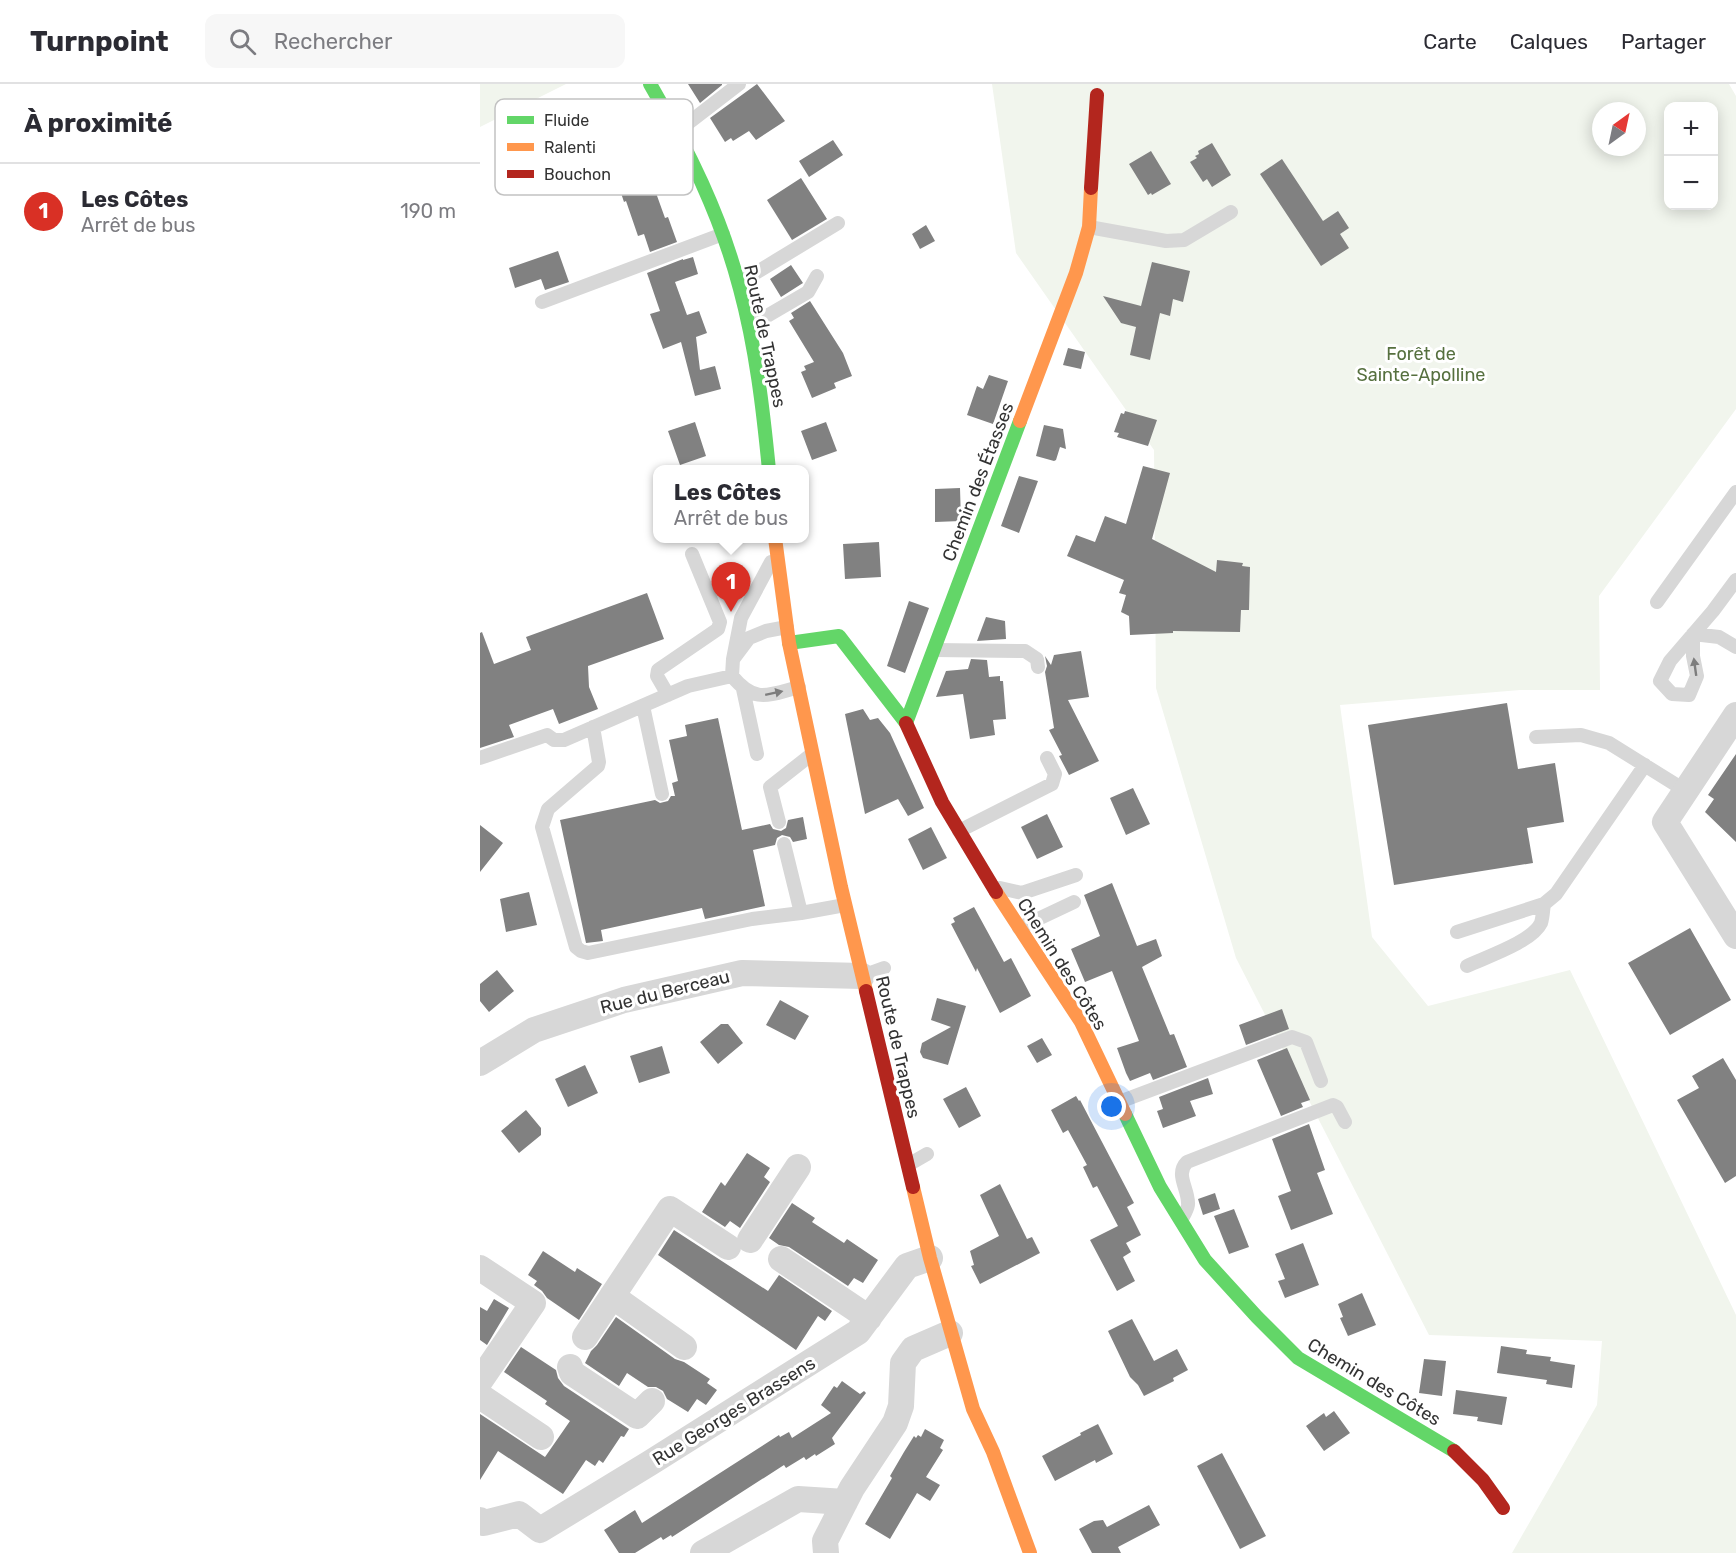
<!DOCTYPE html>
<html lang="fr">
<meta charset="utf-8">
<style>
body{margin:0;font-family:Rubik,sans-serif;background:#f7f7f7;color:#2b2b33}
.controls{position:absolute;right:18px;top:18px;display:grid;overflow:hidden;border-radius:12px;box-shadow:0 3px 15px #0003}
.controls button{width:54px;height:54px;display:grid;place-items:center;padding:0;border:0;border-bottom:2px solid #e1e1e2;background:#fff;color:#2b2b33;font:30px sans-serif}
.compass{position:absolute;left:1112px;top:18px;width:54px;height:54px;border-radius:50%;background:#fff;box-shadow:0 3px 15px #0003;rotate:33deg}
.you{position:absolute;left:632px;top:1023px;width:21px;height:21px;margin:-15px;border:4px solid #fff;border-radius:50%;background:#1a73e8;box-shadow:0 0 0 9px #1a73e833}
.badge{display:grid;place-items:center;width:39px;height:39px;border-radius:50%;background:#d93025;color:#fff;font-size:20px;font-weight:700}
.pin{position:absolute;translate:-50% -50px;filter:drop-shadow(0 2px 3px #0008)}
.pin::after{content:'';position:absolute;top:32px;width:21px;height:18px;background:inherit;clip-path:polygon(0 0,100% 0,50% 100%)}
.popup{position:absolute;left:173px;top:381px;width:156px;height:78px;box-sizing:border-box;display:grid;place-content:center;border-radius:12px;background:#fff;filter:drop-shadow(0 2px 4px #0005);font-size:20px;white-space:nowrap;color:#7c7c81}
.popup b{font-size:22px;color:#2b2b33}
.popup::after{content:'';position:absolute;left:50%;top:100%;margin-left:-12px;border:12px solid transparent;border-top-color:#fff}
.list{margin:0;padding:0;list-style:none}
h2{display:flex;justify-content:space-between;align-items:center;height:78px;margin:0;padding:0 24px;font-size:26px}
h2 small{font-size:20px;font-weight:400;color:#7c7c81}
.list li{display:grid;grid-template-columns:39px 1fr auto;gap:18px;align-items:center;box-sizing:border-box;height:96px;padding:0 24px;border-top:2px solid #e1e1e2}
.list b{display:block;font-size:22px;white-space:nowrap}
.list p{margin:0;font-size:20px;white-space:nowrap;color:#7c7c81}
.list em{font-size:20px;font-style:normal;color:#7c7c81}
.icon{flex:none;width:33px;height:33px;fill:none;stroke:currentColor;stroke-width:2;stroke-linecap:round;stroke-linejoin:round}
.map{position:relative;flex:none;width:1256px;height:1469px;overflow:hidden}
header{display:flex;align-items:center;gap:36px;box-sizing:border-box;height:84px;padding:0 30px;background:#fff;border-bottom:2px solid #e1e1e2}
header strong{font-size:28px}
nav{display:flex;gap:33px;margin-inline-start:auto;font-size:21px}
.search{width:420px;height:54px;background:#f7f7f7;display:flex;align-items:center;gap:15px;box-sizing:border-box;padding:0 21px;border-radius:12px;color:#7c7c81;font-size:22px}
main{display:flex}
aside{flex:1;background:#fff}
.map>svg:first-child{display:block}
.green{fill:#f1f5ed;fill-rule:evenodd}
.building{fill:#818181}
.lines{fill:none;stroke-linecap:round;stroke-linejoin:round}
.lane{stroke:#d7d7d7;stroke-width:14}
.street{stroke:#d7d7d7;stroke-width:26}
.fast{stroke:#63d668;stroke-width:14}
.slow{stroke:#ff974d;stroke-width:14}
.jam{stroke:#b3261e;stroke-width:14}
.oneway{fill:#7d7d7d}
.labels{text-anchor:middle;stroke-width:6;stroke-linejoin:round;paint-order:stroke}
.street-label{font-size:18px;fill:#333;stroke:#fff}
.park-label{font-size:18px;fill:#56703f;stroke:#fff}
.key{fill:#fff;stroke:#c2c2c2;stroke-width:1.5}
.key-label{font-size:16px;fill:#333}
</style>
<header>
<strong>Turnpoint</strong>
<div class="search"><svg class="icon" aria-label="search" viewBox="0 0 24 24"><circle cx="10" cy="10" r="6"/><path d="M15 15l6 6"/></svg>Rechercher</div>
<nav><a>Carte</a><a>Calques</a><a>Partager</a></nav>
</header>
<main>
<aside>
<h2>À proximité<small></small></h2>
<ul class="list">
<li><span class="badge">1</span><div><b>Les Côtes</b><p>Arrêt de bus</p></div><em>190 m</em></li>
</ul>
</aside>
<div class="map">
<svg width="1256" height="1469" viewBox="0 0 1256 1469">
<rect width="100%" height="100%" fill="#fff"/>
<path class="green" d="M0 0H86L0 43Z
M512 0H1249L1256 12V325L1119 512 1120 606H1040L860 621 892 853 948 922 1090 886 1256 1231V1469H1032L1117 1321 1122 1257 949 1251 756 874 676 604 674 366 536 169ZM1188 22H1234V122H1188ZM1121 27H1157V63H1121Z"/>
<path class="building" d="M208 0H242V1L220 19Z
M277 0 305 37 276 56 269 47 253 57 251 54 245 58 230 34Z
M136 39 158 86 163 85 167 96 171 95 185 134 188 133 197 158 170 168 164 150 158 152 146 117 144 118 129 73 114 80 102 55Z
M353 56 363 71 329 93 319 77Z
M732 59 751 91 732 103 727 95 723 98 710 78 717 74 715 72 719 70 718 67Z
M671 67 691 100 672 111 671 109 668 111 649 80Z
M802 75 843 137 858 127 869 144 860 150 869 164 841 182 780 90Z
M321 94 347 135 312 156 287 116Z
M446 141 455 157 440 165 432 150Z
M78 167 89 198 65 206 61 195 35 204 29 184Z
M213 173 218 190 195 198 207 231 219 227 227 249 216 253 220 286 235 282 241 305 215 312 201 258 183 265 170 230 180 227 167 189 203 175V176Z
M672 178 710 187 703 218 693 215 690 232 680 229 670 276 650 271 656 243 641 239 623 212 661 222Z
M311 181 323 199 301 213 290 195Z
M330 217 363 269 372 292 354 299 356 304 332 314 321 288 326 286 324 282 334 278 309 237 314 234 311 229Z
M588 264 605 268 601 285 583 281Z
M509 291 528 297 513 340 487 331 497 302 503 305Z
M645 327 677 336 668 362 637 353 639 349 634 348 641 329 644 330Z
M215 338 226 372 200 381 188 347Z
M346 338 357 367 332 376 321 347Z
M564 341 583 345 586 365 580 363 576 376 574 377 556 372Z
M663 382 690 389 672 455 736 488 737 476 763 479 762 482 770 483 769 526H761L760 548 693 547V549L650 551 649 532 641 528 646 511 639 509 644 496 587 472 596 451 615 458 625 432 646 440Z
M539 392 558 397 539 449 521 442Z
M480 404 481 437 455 438V405Z
M399 458 401 493 365 495 363 460Z
M167 509 184 555 108 582 109 603 118 625 79 640 73 625 29 641 34 653 0 664V549L2 548 14 580 51 566 46 553Z
M429 517 449 524 425 589 407 582Z
M506 533 525 537 526 555 497 557Z
M601 567 609 613 588 616 619 677 589 691 579 672 582 671 569 646 574 644 565 588 567 582 565 572 571 581 574 571Z
M491 575 507 576 509 593 520 592V597H523L526 635 513 636 515 651 490 655 483 610 456 613 466 587 488 585Z
M1027 619 1038 685 1075 679 1084 738 1047 744 1053 779 914 801 888 641Z
M383 625 390 636 398 634 410 649 444 724 428 732 418 715 385 730 365 630Z
M238 634 262 746 290 740 293 745 301 747 306 744 308 736 323 733 327 755 313 758 310 753 302 751 297 754 295 761 273 766 285 822 225 835 222 824 121 846 123 857 106 859 80 736 175 716 180 719 188 717 191 712H195L192 699 198 697 189 656 207 652 205 641Z
M1256 670V758L1225 728 1234 715 1228 711Z
M653 704 670 740 646 751 630 714Z
M567 730 583 763 557 775 541 743Z
M0 741 23 759 0 788Z
M451 743 467 774 443 786 428 755Z
M632 799 657 862 676 855 682 872 662 883 690 951 694 950 707 983 673 996 670 989 650 997 646 989 637 964 659 957 632 887 605 898 591 865 620 852 604 811Z
M49 808 57 841 26 848 20 815Z
M494 823 524 878 531 874 551 912 520 929 497 884 496 888 471 840 475 838 473 834Z
M1210 844 1251 916 1190 951 1148 879Z
M17 886 34 907 9 928 0 917V900Z
M457 914 486 922 468 981 443 974 440 968 442 959 471 943 451 936Z
M300 916 329 932 315 956 286 941Z
M802 925 809 945 766 961 759 941Z
M241 940H248L263 959 238 980 220 958Z
M562 954 572 971 557 979 547 962Z
M182 962 190 989 159 999 150 972Z
M807 964 830 1016 821 1019 823 1023 801 1032 777 976Z
M1243 974 1256 996V1092L1245 1099 1197 1016 1219 1004 1212 992Z
M105 981 118 1009 88 1023 75 995Z
M728 994 733 1010 710 1017 716 1032 683 1044 677 1027 683 1025 679 1013Z
M486 1003 501 1032 479 1044 463 1015Z
M596 1012 599 1017 600 1016 654 1119 647 1123 661 1151 646 1159 651 1168 643 1173 655 1197 637 1207 610 1156 638 1142 617 1102 613 1104 603 1083 607 1081 588 1046 583 1049 571 1026Z
M46 1026 61 1044V1051L39 1069 21 1047Z
M829 1040 845 1086 837 1089 853 1130 811 1146 798 1112 811 1107 792 1055Z
M267 1069 290 1084 284 1093 290 1098 260 1144 250 1137 245 1143 222 1128 241 1098 245 1102Z
M520 1100 547 1155 552 1153 560 1169 500 1200 491 1182 494 1181 490 1167 519 1152 500 1111Z
M735 1109 740 1125 723 1131 718 1115Z
M312 1119 335 1134 332 1138 364 1159 367 1155 398 1176 383 1199 374 1194 368 1202 309 1163 299 1161 289 1154Z
M754 1125 769 1163 749 1170 734 1132Z
M194 1146 288 1207 299 1191 352 1227 345 1237 338 1232 316 1266 178 1171Z
M823 1159 839 1201 805 1214 798 1197 805 1195 795 1170Z
M63 1167 95 1188 97 1184 122 1200 99 1236 67 1214 62 1207 54 1201 57 1197 48 1191Z
M882 1209 896 1241 868 1252 860 1234 863 1233 858 1220Z
M14 1215 29 1224 7 1261 0 1256V1223L7 1227Z
M136 1233 195 1275 204 1278 230 1295 227 1299 237 1306 226 1321 217 1315 208 1328 187 1315 183 1307 176 1303H168L147 1289 139 1302 105 1279 111 1267 117 1261Z
M652 1235 674 1277 697 1265 708 1286 693 1294 694 1297 664 1312 658 1301 650 1293 628 1247Z
M1021 1262 1047 1266 1046 1270 1071 1273 1070 1277 1095 1281 1092 1304 1066 1300 1067 1296 1017 1289Z
M41 1263 76 1286 78 1294 84 1302 149 1345 144 1353 141 1352 123 1379 119 1376 115 1382 106 1376 83 1410 18 1367 0 1396V1330L65 1373 90 1337 65 1320 67 1317 24 1288Z
M944 1275 966 1277 962 1312 939 1309Z
M362 1297 380 1310 384 1307 386 1309 352 1354 355 1360 336 1372 335 1370 326 1376 324 1373 306 1384 304 1381 192 1453 191 1451 183 1456 181 1453 155 1469H139L124 1446 155 1426 162 1439 299 1351 300 1353 309 1348 312 1354 351 1329 341 1321 354 1302 357 1304Z
M976 1306 1027 1313 1022 1341 997 1337 998 1333 973 1330Z
M854 1327 870 1349 844 1367 826 1342 844 1329 846 1333Z
M618 1340 633 1370 616 1379 615 1376 575 1397 562 1372 601 1351 600 1349Z
M445 1345 464 1356 460 1364 463 1366 446 1393 460 1401 450 1417 437 1409 410 1455 385 1440 412 1394 410 1392 424 1368 434 1352 436 1354 438 1351 441 1353Z
M742 1369 786 1452 760 1465 717 1382Z
M669 1421 680 1441 638 1463 641 1469H612L599 1445 614 1437 623 1436 627 1443Z"/>
<g class="lines">
<path class="lane" d="M198 47 259 0
M609 143 686 157 704 156 751 128
M259 199 358 139
M62 218 243 150
M270 242 328 208 337 192
M291 478 261 534 253 575 252 592C275 620 288 611 319 603
M1177 518 1256 408
M1213 550V572L1217 592 1209 611 1192 610 1180 597 1190 577 1233 527 1256 496
M1213 550 1239 553 1256 563
M454 566 545 567 557 575 558 583
M254 574 269 554 286 547 307 543
M263 605 277 670
M188 611 177 592 178 586 238 545 240 538 212 470
M163 622 182 710
M113 643 119 678 118 682 68 725 62 743 96 863 101 867 108 869 272 835 321 829
M1056 653 1101 651 1129 659 1206 707
M0 674 67 651 74 656H84L208 602 252 592
M299 738 290 703 332 670
M479 747 572 700 575 690 567 674
M304 760 321 829 365 821
M520 804 542 809 596 791
M539 844 594 818
M977 848 1064 820 1076 810 1165 681
M987 882C1006 873 1052 858 1061 839 1063 833 1063 825 1064 820
M382 892 404 884
M639 1018 812 953 826 958 841 997
M428 1081 447 1070
M703 1133C705 1128 709 1123 708 1119 708 1104 695 1090 707 1078L853 1021 857 1023 865 1038"/>
<path class="street" d="M1256 631 1185 738 1256 852
M0 979 54 946 144 916 262 889 382 892
M270 1156 318 1083
M301 1175 389 1234
M0 1184 53 1219 0 1297
M132 1212 204 1263
M105 1253 190 1125 248 1163
M90 1283 92 1289 157 1332 172 1317
M0 1312 61 1353
M0 1436 4 1439 39 1430 60 1446 170 1379 378 1248 427 1182 450 1174
M223 1469 318 1415 365 1418
M346 1469 345 1457 372 1404 415 1339 421 1322 423 1279 433 1265 470 1249"/>
<path class="fast" d="M170 0C208 65 241 132 260 205 276 264 283 325 289 386
M309 559 359 552 426 639 540 337
M645 1030 680 1103 725 1176 777 1233 818 1274 974 1367"/>
<path class="slow" d="M540 337 596 189 609 143 611 104
M295 454 309 559 361 803 386 907
M516 808 601 938 645 1030
M433 1103 450 1174 493 1325 513 1368 550 1469"/>
<path class="jam" d="M611 104 617 11
M426 639 462 718 516 808
M386 907 433 1103
M974 1367 1003 1396 1023 1424"/>
</g>
<defs><path id="oneway-solid" d="M-6-.8H1V-3.2L6.5 0L1 3.2V.8H-6Z" transform="scale(1.5)"/></defs>
<g class="oneway">
<use href="#oneway-solid" transform="translate(1215 583) rotate(-98)"/>
<use href="#oneway-solid" transform="translate(294 609) rotate(-12)"/>
</g>
<g class="labels">
<g class="street-label">
<text transform="translate(285 252) rotate(78)" y="6">Route de Trappes</text>
<text transform="translate(498 398) rotate(-69)" y="6">Chemin des Étasses</text>
<text transform="translate(582 880) rotate(58)" y="6">Chemin des Côtes</text>
<text transform="translate(185 908) rotate(-14)" y="6">Rue du Berceau</text>
<text transform="translate(418 963) rotate(77)" y="6">Route de Trappes</text>
<text transform="translate(894 1298) rotate(31)" y="6">Chemin des Côtes</text>
<text transform="translate(254 1327) rotate(-32)" y="6">Rue Georges Brassens</text>
</g>
<g class="park-label">
<text x="941" y="276">Forêt de<tspan x="941" dy="21">Sainte-Apolline</tspan></text>
</g>
</g>
<rect x="15" y="15" width="198" height="96" rx="9" class="key"/>
<rect x="27" y="32" width="27" height="8" fill="#63d668"/>
<rect x="27" y="59" width="27" height="8" fill="#ff974d"/>
<rect x="27" y="86" width="27" height="8" fill="#b3261e"/>
<g class="key-label">
<text x="64" y="42">Fluide</text>
<text x="64" y="69">Ralenti</text>
<text x="64" y="96">Bouchon</text>
</g>
</svg>
<div class="controls">
<button>+</button>
<button>−</button>
</div>
<svg class="compass" viewBox="-18 -18 36 36"><path d="M0-13l5 13h-10z" fill="#e53935"/><path d="M0 13l5-13h-10z" fill="#7c7c81"/></svg>
<div class="you"></div>
<div class="pin badge" style="left:251px;top:528px">1</div>
<div class="popup"><b>Les Côtes</b>Arrêt de bus</div>
</div>
</main>
